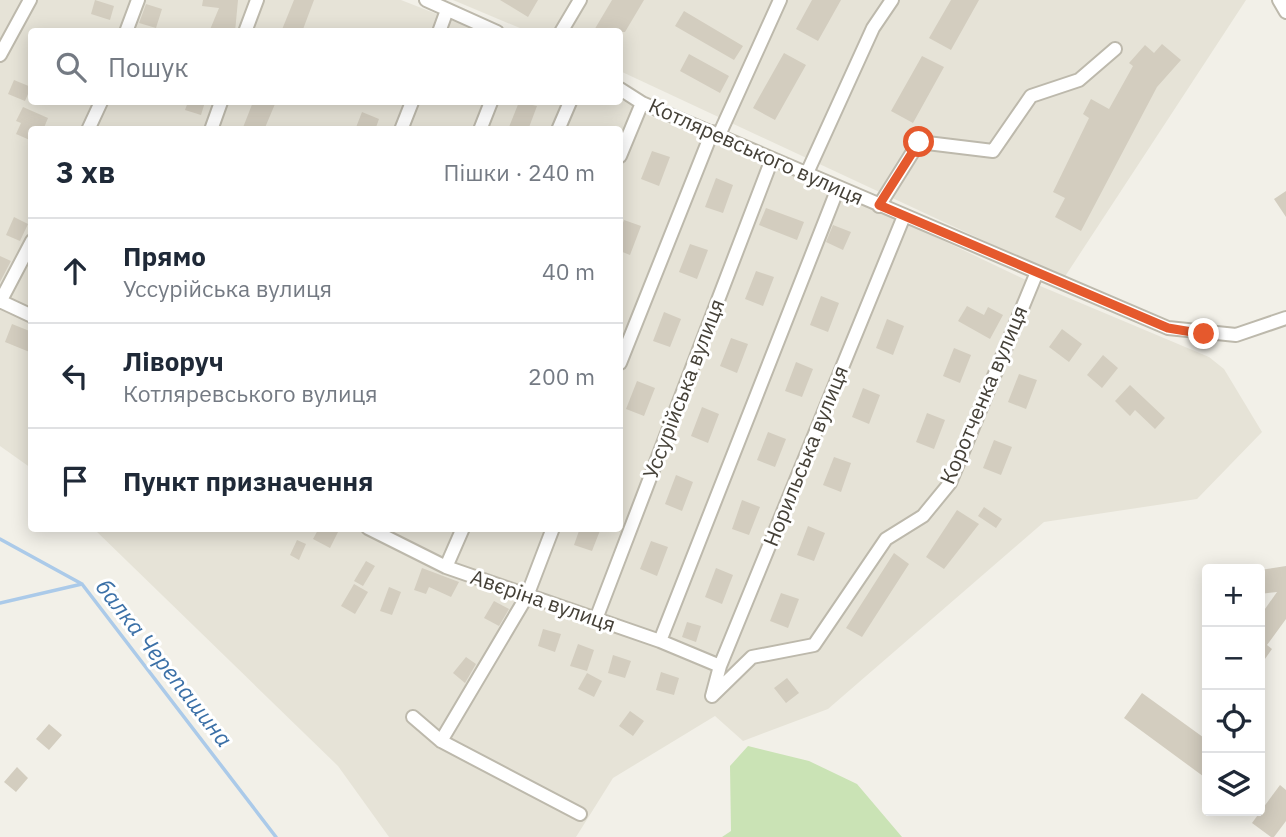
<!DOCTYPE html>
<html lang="uk">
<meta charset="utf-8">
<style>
body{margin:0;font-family:"IBM Plex Sans",sans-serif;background:#f2f2f3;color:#1f2937}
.controls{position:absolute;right:21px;bottom:21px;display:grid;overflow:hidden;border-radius:7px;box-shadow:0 4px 18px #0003}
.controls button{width:63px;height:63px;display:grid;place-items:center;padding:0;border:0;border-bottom:2px solid #e0e1e3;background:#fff;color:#1f2937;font:35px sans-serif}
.stop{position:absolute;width:21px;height:21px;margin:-16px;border:5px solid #e5592d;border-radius:50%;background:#fff}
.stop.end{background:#e5592d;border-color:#fff;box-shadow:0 2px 7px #0008}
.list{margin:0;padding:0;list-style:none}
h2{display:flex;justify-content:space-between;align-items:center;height:91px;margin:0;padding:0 28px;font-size:30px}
h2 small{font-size:23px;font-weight:400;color:#747a83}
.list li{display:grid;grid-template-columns:46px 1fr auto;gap:21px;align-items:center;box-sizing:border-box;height:105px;padding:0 28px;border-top:2px solid #e0e1e3}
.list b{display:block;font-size:26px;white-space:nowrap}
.list p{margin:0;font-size:23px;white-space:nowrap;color:#747a83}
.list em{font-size:23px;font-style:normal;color:#747a83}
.icon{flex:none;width:38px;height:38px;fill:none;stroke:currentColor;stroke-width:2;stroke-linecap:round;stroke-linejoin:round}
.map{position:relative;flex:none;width:1286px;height:837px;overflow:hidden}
.search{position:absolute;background:#fff;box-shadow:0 4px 18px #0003;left:28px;top:28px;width:595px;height:77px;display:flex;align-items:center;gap:18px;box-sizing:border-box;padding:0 24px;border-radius:7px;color:#747a83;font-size:26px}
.panel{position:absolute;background:#fff;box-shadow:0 4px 18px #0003;left:28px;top:126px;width:595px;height:406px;border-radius:7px}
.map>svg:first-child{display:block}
.residential{fill:#e6e3d7}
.green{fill:#cae3b5}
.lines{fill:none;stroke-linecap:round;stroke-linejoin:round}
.stream{stroke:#abcae9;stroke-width:3.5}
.building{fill:#d3cdbf}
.minor-casing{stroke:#bdb9ac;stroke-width:16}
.minor{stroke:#fff;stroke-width:12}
.route{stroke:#e5592d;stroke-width:9}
.labels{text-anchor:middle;stroke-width:6;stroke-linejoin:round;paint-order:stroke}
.street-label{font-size:21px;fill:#454138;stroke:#fff}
.water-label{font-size:23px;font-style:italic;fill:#3b70a7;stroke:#fff}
</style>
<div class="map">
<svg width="1286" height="837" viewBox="0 0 1286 837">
<rect width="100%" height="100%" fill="#f2f0e8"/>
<path class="residential" d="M0 0H401L480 31 32 32V102L620 99 650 116 902 221 1026 280 1209 357 1224 369 1262 432 1197 499 1044 522 828 709 743 741 715 716 613 778 576 837H389L338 766 94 529 620 528V130H32L31 468 0 446Z
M453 0H1246L1064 278 620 71V32L527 31Z"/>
<path class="green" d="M748 746 809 761 857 784 902 837H722L731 831 730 766Z"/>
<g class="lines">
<path class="stream" d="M0 539 82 584 276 837
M0 603 82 584"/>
</g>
<path class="building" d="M95 0 114 6 110 20 91 14Z
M203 0H238L235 32H209L219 8 202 6Z
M294 0H314L302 32H281Z
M500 0H538L528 17Z
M612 0H644L625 32H593Z
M812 0H841L818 41 796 29Z
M951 0H979L951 50 929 38Z
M146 4 162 9 156 28 139 23Z
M684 11 743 46 734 60 675 26Z
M1162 44 1181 60 1157 87 1081 231 1055 217 1065 198 1053 192 1089 118 1083 114 1091 99 1109 109 1133 66 1129 63 1145 45 1154 53Z
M784 53 806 65 775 120 753 108Z
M689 54 729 76 720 93 680 71Z
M922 56 944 67 913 123 891 111Z
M14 80 31 87 25 101 8 94Z
M188 102H205L201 115 185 110Z
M253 102 275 104 264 130H242Z
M519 102 537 106 528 130 509 127Z
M23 107 48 118 43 130H32V141L16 134 21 123 16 121Z
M362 112 379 119 375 130H355Z
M652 151 670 157 659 186 641 179Z
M716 178 733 185 723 213 705 207Z
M1286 191V217L1274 199Z
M766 208 804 222 797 240 759 225Z
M14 217 28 224 20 241 6 235Z
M624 220 641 226 630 255 620 251V231Z
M833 225 851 232 843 250 826 242Z
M690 244 708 250 697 279 679 272Z
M0 256 11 261 0 282Z
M756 271 774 277 763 306 745 299Z
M821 296 839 303 828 332 810 325Z
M967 306 984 315 988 307 1003 315 990 339 958 321Z
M664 312 681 319 670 347 653 341Z
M887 319 904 326 893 355 876 348Z
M12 324 32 332V353L5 342Z
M1062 329 1082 344 1069 362 1049 347Z
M731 338 748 344 737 373 720 366Z
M954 348 971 355 960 383 943 376Z
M1103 355 1118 368 1102 388 1087 375Z
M796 362 813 369 802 397 785 391Z
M1019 374 1037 380 1026 409 1008 402Z
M637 381 655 388 644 416 626 409Z
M1130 385 1165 418 1155 429 1135 410 1130 416 1115 401Z
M863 388 880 395 869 424 852 417Z
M702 407 719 414 708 443 691 436Z
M927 413 945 420 934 449 916 442Z
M768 432 786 439 775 467 757 460Z
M994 440 1012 447 1001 475 983 468Z
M834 457 851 463 841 492 823 485Z
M676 475 693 482 682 511 665 504Z
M742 500 760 507 749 535 732 529Z
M984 507 1002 519 996 528 978 516Z
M957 510 979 524 944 569 926 557Z
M808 526 825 533 814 561 797 555Z
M319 528 338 532 330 548 313 539Z
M580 528H601L592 551 574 545Z
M297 540 306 544 299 560 290 555Z
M651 541 668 547 657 576 640 569Z
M894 553 909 564 862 637 846 628Z
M366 561 375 566 363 586 354 581Z
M1286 566V619L1267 645 1272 649 1260 666V616L1277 592 1260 594V570Z
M422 568 459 582 451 597 429 587 426 594 414 590Z
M716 568 733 575 722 604 705 597Z
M354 584 368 592 355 614 341 606Z
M389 587 401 592 392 615 380 611Z
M781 593 799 599 788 628 770 621Z
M494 601 509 609 499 626 484 618Z
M687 622 701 626 696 642 682 637Z
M543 629 561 634 555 652 538 646Z
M578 644 594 650 587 671 570 666Z
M613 655 631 661 625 678 608 673Z
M466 657 476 664 465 683 453 673Z
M661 672 679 678 674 695 656 690Z
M587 673 602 681 594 697 578 689Z
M787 678 799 693 786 703 774 688Z
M1142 693 1207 740V779L1124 718Z
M630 711 644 721 633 736 619 726Z
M49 724 62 735 49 750 36 739Z
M17 767 28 778 16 792 4 782Z
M1280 785 1286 790V821L1274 837H1271L1252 823Z"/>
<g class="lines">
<defs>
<path id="minor" d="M426 0 497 32
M1279 0 1286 12
M126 32 138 0
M245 32 257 0
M439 32 447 10
M561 32 580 0
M0 55 30 0
M620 89 642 103 1168 328 1236 335 1286 318
M88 130 101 102
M211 130 221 102
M401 130 412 102
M480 130 491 102
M558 130 570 102
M719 135 780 0
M620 156 642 103
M807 173 873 28 892 0
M879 206 919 142 993 151 1031 96 1079 80 1115 49
M0 301 32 316
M0 302 32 241
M620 363 712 132
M368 528 446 567 660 641 720 666
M446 567 463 528
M596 619 772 159
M660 641 838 188
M712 696 752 657 814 645 886 539 923 516 950 483 1037 272
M712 696 720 666 904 216
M413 717 441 741 580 814
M441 741 527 596 553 528"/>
</defs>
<use href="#minor" class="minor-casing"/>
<use href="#minor" class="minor"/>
</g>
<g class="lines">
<path class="route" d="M919 142 879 205 1168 328 1204 334"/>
</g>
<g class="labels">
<g class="street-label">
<text transform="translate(756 152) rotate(24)" y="7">Котляревського вулиця</text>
<text transform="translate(684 389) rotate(-69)" y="7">Уссурійська вулиця</text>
<text transform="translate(984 395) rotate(-67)" y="7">Коротченка вулиця</text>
<text transform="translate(806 456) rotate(-68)" y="7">Норильська вулиця</text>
<text transform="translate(543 601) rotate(19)" y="7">Авєріна вулиця</text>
</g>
<g class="water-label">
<text transform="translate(164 663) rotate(52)" y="8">балка Черепашина</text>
</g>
</g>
</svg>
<div class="controls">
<button>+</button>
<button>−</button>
<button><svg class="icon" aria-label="locate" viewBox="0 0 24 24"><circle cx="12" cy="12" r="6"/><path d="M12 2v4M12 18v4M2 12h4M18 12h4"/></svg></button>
<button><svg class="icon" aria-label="layers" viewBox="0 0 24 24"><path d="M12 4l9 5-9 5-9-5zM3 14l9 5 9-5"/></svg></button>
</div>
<div class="stop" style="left:919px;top:142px"></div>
<div class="stop end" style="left:1204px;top:334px"></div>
<div class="search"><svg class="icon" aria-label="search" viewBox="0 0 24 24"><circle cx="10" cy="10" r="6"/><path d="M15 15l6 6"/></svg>Пошук</div>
<section class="panel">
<h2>3 хв<small>Пішки · 240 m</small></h2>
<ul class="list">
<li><svg class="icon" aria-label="ahead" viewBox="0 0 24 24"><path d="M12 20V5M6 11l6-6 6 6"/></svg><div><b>Прямо</b><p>Уссурійська вулиця</p></div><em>40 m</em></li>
<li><svg class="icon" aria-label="left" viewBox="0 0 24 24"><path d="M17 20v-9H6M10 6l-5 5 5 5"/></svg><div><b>Ліворуч</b><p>Котляревського вулиця</p></div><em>200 m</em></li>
<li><svg class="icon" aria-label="arrive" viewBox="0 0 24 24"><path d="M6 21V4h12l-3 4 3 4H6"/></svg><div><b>Пункт призначення</b></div></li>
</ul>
</section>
</div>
